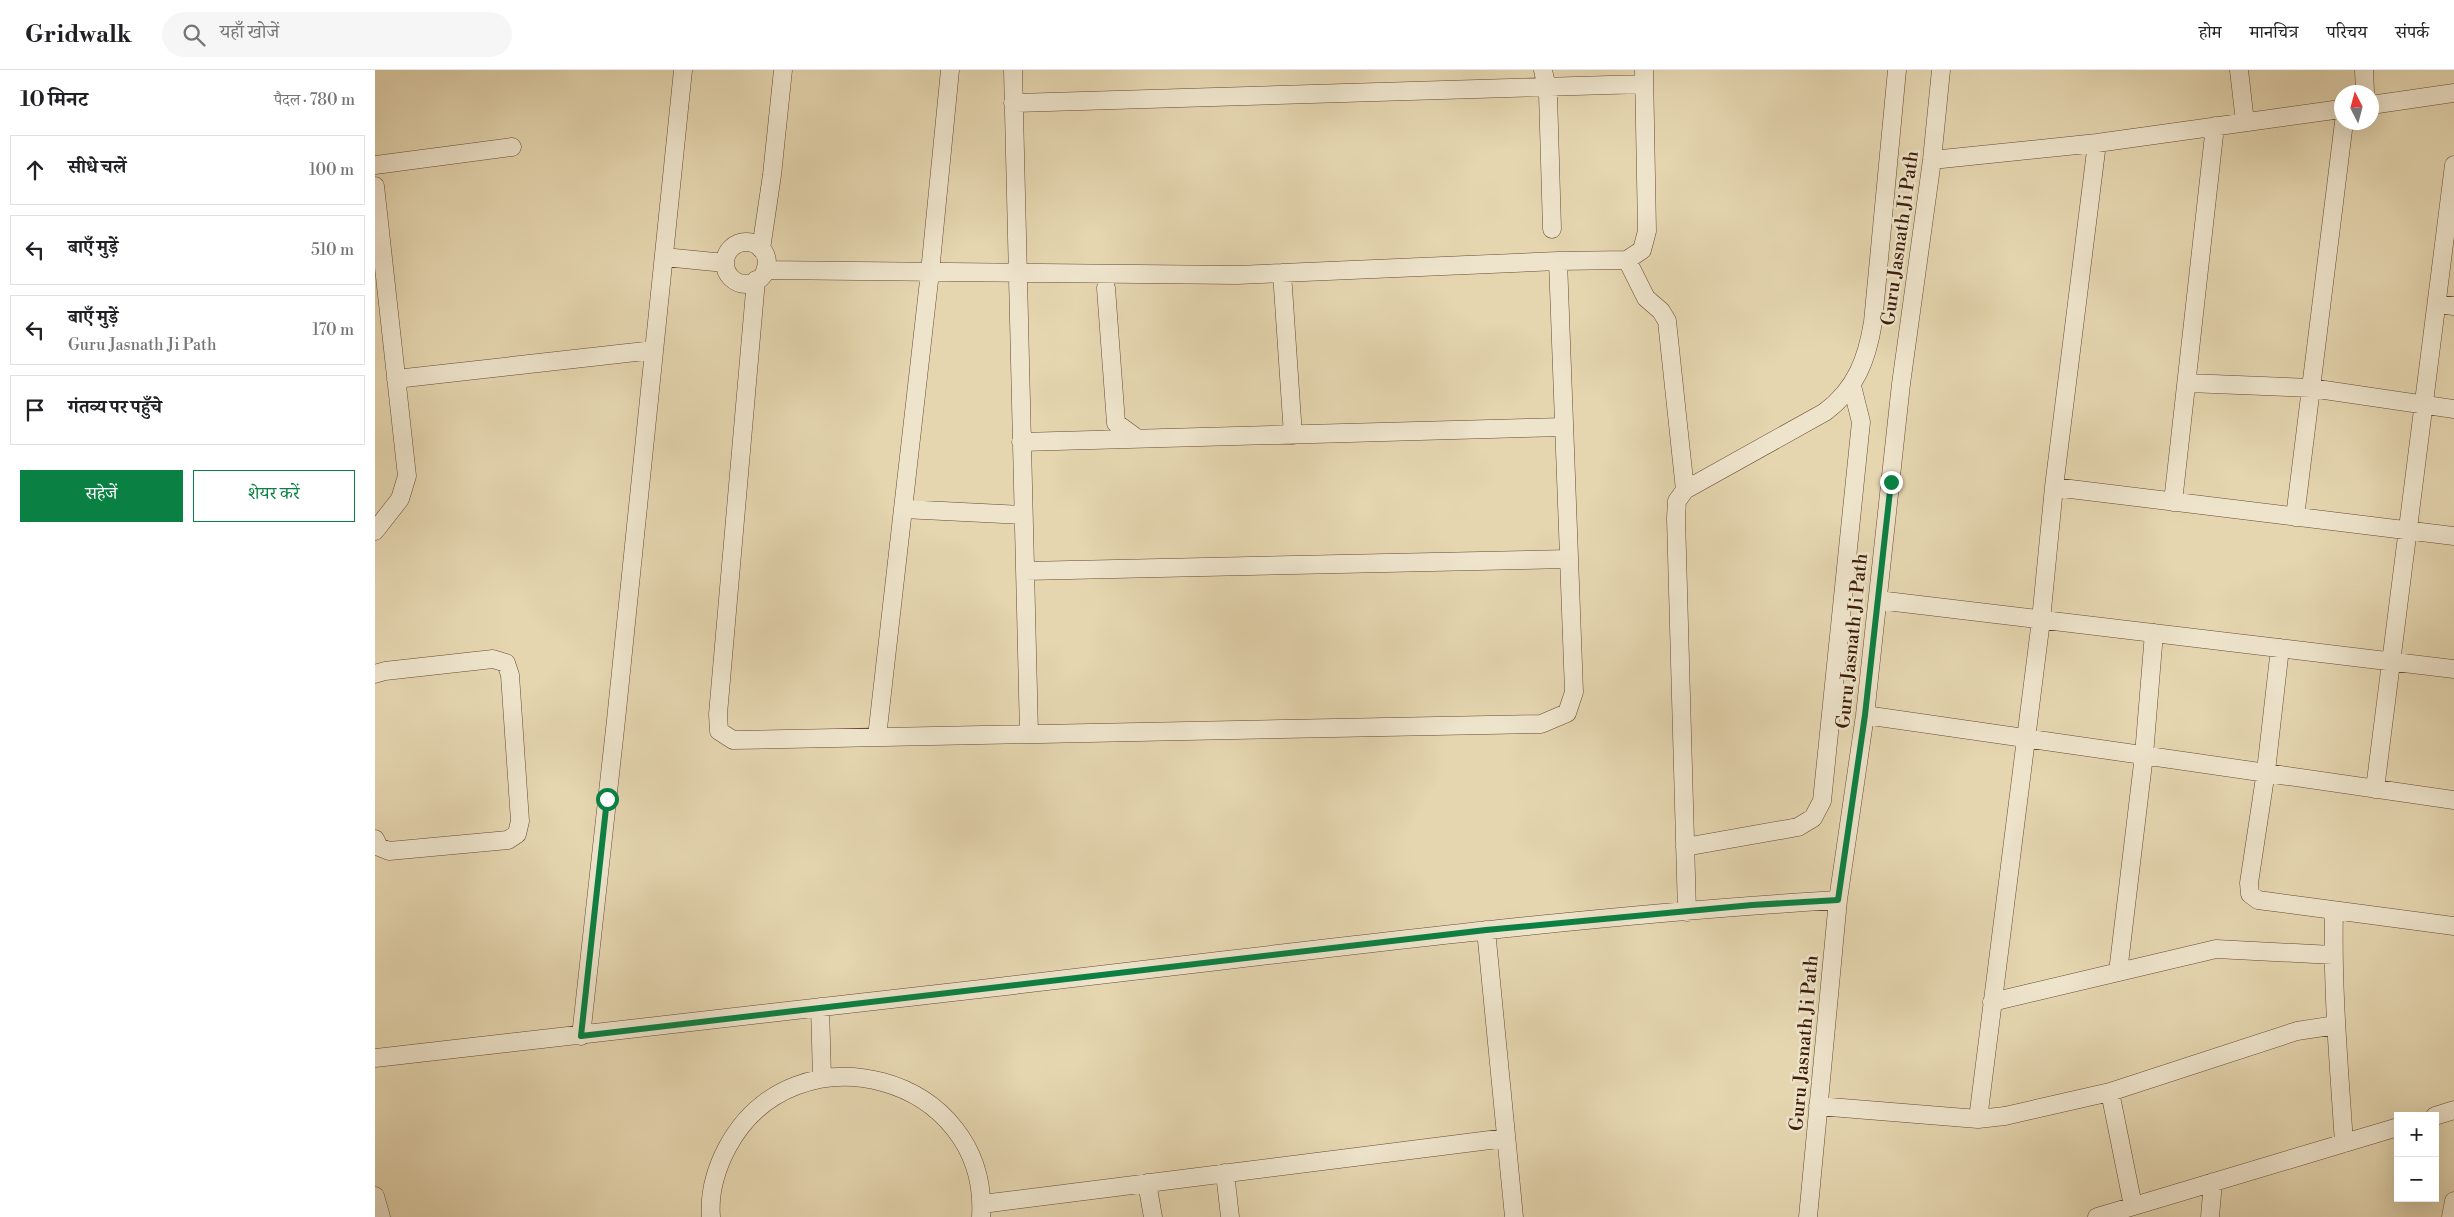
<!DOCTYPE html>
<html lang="hi">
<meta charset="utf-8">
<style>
body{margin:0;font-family:"Libre Bodoni","Noto Serif Devanagari",serif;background:#f6f6f6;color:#202124}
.controls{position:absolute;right:15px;bottom:15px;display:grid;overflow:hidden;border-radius:0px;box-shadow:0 5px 20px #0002}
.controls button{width:45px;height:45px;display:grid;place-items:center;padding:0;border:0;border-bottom:1px solid #e0e0e0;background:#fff;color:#202124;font:25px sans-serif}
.compass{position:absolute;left:1959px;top:15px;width:45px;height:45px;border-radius:50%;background:#fff;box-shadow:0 5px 20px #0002;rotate:354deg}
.stop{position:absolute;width:15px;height:15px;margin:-11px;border:4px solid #0b8043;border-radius:50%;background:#fff}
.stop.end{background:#0b8043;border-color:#fff;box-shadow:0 1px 5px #0008}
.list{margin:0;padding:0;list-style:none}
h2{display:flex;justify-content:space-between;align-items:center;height:65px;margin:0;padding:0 20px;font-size:21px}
h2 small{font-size:16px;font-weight:400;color:#757577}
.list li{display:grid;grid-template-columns:32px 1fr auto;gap:15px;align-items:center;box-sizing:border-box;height:70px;margin:0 10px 10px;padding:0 10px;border:1px solid #e0e0e0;border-radius:0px}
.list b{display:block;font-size:19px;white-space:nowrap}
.list p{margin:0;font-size:16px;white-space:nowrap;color:#757577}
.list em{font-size:16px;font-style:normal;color:#757577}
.actions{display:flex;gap:10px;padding:15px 20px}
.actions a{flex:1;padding:11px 0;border:1px solid #0b8043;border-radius:0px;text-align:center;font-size:18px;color:#0b8043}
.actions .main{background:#0b8043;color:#fff}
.icon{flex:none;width:28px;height:28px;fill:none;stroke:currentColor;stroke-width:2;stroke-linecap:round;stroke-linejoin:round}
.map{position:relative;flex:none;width:2079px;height:1147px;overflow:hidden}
header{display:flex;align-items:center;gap:30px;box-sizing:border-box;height:70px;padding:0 25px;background:#fff;border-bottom:1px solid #e0e0e0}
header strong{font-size:24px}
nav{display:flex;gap:28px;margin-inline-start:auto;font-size:18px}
.search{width:350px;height:45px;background:#f6f6f6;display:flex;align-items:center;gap:12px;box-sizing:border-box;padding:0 18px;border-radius:28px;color:#757577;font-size:19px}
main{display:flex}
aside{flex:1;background:#fff}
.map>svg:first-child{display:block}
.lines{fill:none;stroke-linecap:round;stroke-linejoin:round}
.minor-casing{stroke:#674a32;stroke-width:19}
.minor{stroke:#eee4cc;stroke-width:18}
.route{stroke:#0b8043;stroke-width:6}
.labels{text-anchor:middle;stroke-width:5;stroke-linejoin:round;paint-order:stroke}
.street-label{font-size:19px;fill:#3d1c08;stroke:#eee4cc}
</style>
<header>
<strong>Gridwalk</strong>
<div class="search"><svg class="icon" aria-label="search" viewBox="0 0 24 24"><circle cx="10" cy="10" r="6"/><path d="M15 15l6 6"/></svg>यहाँ खोजें</div>
<nav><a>होम</a><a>मानचित्र</a><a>परिचय</a><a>संपर्क</a></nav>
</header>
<main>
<aside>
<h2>10 मिनट<small>पैदल · 780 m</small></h2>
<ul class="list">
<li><svg class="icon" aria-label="ahead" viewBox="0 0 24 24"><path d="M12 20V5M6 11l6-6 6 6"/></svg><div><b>सीधे चलें</b></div><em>100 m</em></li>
<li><svg class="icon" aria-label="left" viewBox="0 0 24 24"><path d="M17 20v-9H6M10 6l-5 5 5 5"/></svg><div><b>बाएँ मुड़ें</b></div><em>510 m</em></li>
<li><svg class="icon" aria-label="left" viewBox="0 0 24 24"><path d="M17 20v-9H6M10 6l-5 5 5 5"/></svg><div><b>बाएँ मुड़ें</b><p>Guru Jasnath Ji Path</p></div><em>170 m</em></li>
<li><svg class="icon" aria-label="arrive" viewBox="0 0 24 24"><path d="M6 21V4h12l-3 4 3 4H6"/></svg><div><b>गंतव्य पर पहुँचे</b></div></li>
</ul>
<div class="actions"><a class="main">सहेजें</a><a>शेयर करें</a></div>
</aside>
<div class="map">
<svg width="2079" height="1147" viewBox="0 0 2079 1147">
<rect width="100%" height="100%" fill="#e5d6b0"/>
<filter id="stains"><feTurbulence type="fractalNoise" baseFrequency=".004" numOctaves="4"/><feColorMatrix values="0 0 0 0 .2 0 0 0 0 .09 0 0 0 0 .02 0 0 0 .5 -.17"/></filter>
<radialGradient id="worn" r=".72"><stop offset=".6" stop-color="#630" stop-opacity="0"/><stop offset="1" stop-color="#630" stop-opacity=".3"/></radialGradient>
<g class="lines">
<defs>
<path id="minor" d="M638 0 654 664
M1168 0 1173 24 1177 159
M1864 0 1870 52
M1989 0 1990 22
M638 33 1269 14
M1996 35 2079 23
M1557 90 1722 73 1966 39
M0 95 137 77
M0 116 32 406 25 429 0 461
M350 193a21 21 0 1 1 42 0a21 21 0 1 1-42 0Z
M386 179 397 105 408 0
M289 187 350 193
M1252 190 1271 228 1286 241 1292 251 1310 420
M390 200 862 205 1183 191 1252 190 1267 180 1272 161 1269 0
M907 203 918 365
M381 210 343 644 344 661 358 670 1166 654 1192 643 1199 622 1183 191
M731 218 741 353 763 369
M2062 234 2079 236
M21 309 279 280
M1813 313 1936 318 2079 339
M646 372 1189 357
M1679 417 2079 466
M1798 432 1840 56
M528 439 648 445
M1920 447 1969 52
M650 501 1194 489
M1503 530 2079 599
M1905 578 1891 701 1874 813 1875 824 1883 830 2079 856
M0 604 10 601 118 589 131 593 135 605 145 751 142 764 133 770 14 781 4 777 0 769
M1490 645 2079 730
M502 667 555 202 575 0
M2000 719 2079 95
M1310 777 1423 757 1438 748 1447 731 1486 352 1477 316
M1312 842 1301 448 1302 431 1310 420 1450 342C1481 319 1492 289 1498 252L1522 0
M1959 842C1957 919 1964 996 1969 1073
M1111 860 1139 1147
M1743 902 1769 685 1779 563
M1617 932 1841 879 1958 885
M445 937 447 1007
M206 966 241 650 308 0
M0 988C284 958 568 923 852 890 1055 866 1259 842 1463 830
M1735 1022 1758 1136
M1443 1036 1603 1049 1630 1046 1735 1022 1922 961 1961 955
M2060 1046 2079 1040
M1603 1049 1666 550 1679 417 1722 73
M850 1103 855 1147
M772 1113 778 1147
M0 1126 6 1147
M607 1134 1131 1068
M336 1147C334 1123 341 1099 352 1078 419 952 615 1005 606 1147
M1433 1147 1463 830 1490 645 1526 314 1557 90 1566 0
M1722 1147 2023 1057
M1835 1147 1838 1112
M2076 1147 2079 1131"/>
</defs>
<use href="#minor" class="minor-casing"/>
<use href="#minor" class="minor"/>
</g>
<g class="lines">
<path class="route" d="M232 729 206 966 1111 860 1377 835 1463 830 1490 645 1516 412"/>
</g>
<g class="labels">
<g class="street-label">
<text transform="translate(1524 168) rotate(-82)" y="7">Guru Jasnath Ji Path</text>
<text transform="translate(1476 571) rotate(-84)" y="7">Guru Jasnath Ji Path</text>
<text transform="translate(1428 973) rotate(-85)" y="7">Guru Jasnath Ji Path</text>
</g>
</g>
<rect width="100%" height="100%" filter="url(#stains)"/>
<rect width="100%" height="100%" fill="url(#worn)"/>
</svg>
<div class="controls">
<button>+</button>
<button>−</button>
</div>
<svg class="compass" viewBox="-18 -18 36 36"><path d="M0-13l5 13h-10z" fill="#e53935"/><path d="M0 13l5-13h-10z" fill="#757577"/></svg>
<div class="stop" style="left:232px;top:729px"></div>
<div class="stop end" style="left:1516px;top:412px"></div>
</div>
</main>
